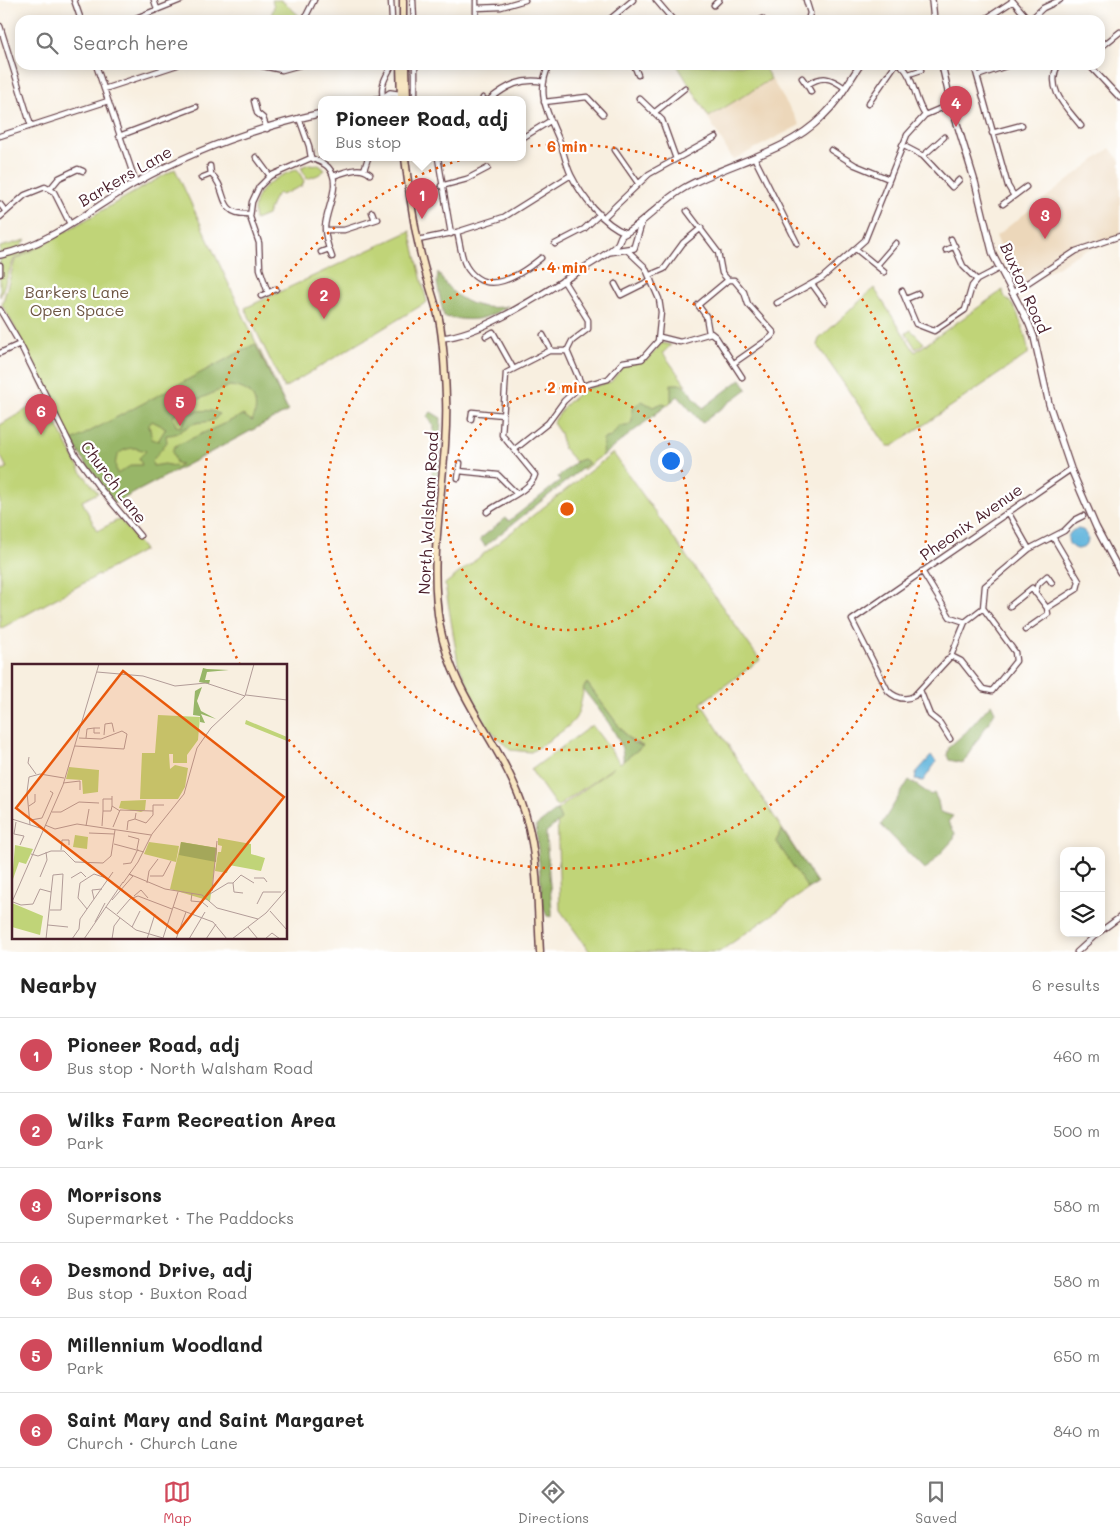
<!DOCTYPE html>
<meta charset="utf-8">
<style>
body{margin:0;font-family:Mali,sans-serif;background:#f2f2f2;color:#222}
.controls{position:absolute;right:15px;bottom:15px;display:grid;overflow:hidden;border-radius:10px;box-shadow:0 2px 12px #0003}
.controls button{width:45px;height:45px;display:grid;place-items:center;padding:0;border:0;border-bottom:1px solid #e0e0e0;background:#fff;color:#222;font:25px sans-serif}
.you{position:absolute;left:670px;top:460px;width:18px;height:18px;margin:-12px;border:4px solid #fff;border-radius:50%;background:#1a73e8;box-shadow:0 0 0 8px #1a73e833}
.badge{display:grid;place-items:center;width:32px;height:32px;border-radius:50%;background:#d1495b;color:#fff;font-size:16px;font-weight:700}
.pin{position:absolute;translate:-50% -41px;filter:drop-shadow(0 1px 2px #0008)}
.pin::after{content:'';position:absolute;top:26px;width:18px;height:15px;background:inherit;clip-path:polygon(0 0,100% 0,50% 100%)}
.popup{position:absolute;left:318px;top:96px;width:208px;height:65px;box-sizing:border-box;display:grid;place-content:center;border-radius:10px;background:#fff;filter:drop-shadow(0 1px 4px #0005);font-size:16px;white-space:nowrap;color:#767676}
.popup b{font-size:19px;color:#222}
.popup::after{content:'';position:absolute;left:50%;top:100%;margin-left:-10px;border:10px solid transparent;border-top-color:#fff}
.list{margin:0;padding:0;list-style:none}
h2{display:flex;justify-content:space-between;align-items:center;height:65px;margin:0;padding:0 20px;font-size:21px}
h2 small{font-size:16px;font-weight:400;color:#767676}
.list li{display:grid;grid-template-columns:32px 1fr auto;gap:15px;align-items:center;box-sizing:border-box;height:75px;padding:0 20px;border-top:1px solid #e0e0e0}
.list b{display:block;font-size:19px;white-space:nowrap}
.list p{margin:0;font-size:16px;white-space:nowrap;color:#767676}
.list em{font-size:16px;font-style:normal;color:#767676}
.icon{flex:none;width:28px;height:28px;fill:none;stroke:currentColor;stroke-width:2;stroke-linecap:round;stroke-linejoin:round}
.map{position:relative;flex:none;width:1120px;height:952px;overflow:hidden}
.search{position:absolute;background:#fff;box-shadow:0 2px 12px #0003;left:15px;right:15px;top:15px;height:55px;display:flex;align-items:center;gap:12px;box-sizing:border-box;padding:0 18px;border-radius:15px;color:#767676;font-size:19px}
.sheet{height:515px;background:#fff}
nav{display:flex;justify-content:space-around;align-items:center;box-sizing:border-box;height:70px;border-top:1px solid #e0e0e0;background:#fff;font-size:14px;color:#767676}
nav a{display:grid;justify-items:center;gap:2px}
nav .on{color:#d1495b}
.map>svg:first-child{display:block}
.built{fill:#ecd7ba}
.green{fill:#c0d478;stroke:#857a52}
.forest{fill:#98b668;stroke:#716a4a;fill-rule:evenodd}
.water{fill:#5fb4dc;stroke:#546a84}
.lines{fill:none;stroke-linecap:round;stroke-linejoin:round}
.minor-casing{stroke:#643e46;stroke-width:7}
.tertiary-casing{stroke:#643e46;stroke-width:8}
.secondary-casing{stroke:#643e46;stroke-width:9}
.minor{stroke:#fff;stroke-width:4.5}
.tertiary{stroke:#fff;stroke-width:5.5}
.secondary{stroke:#f9e7c3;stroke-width:6}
.ring{fill:none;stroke:#e8590c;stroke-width:2.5;stroke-dasharray:2.5 5}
.labels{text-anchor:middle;stroke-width:4.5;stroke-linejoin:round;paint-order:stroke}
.street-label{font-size:16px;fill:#4a1f2b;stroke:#fff}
.park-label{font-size:16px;fill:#6d5542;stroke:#fff}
.inset-road{fill:none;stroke:#b29c98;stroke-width:1}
.view{fill:#e8590c;fill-opacity:0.15;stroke:#e8590c;stroke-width:2.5}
.inset-edge{fill:none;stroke:#4a1f2b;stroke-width:2.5}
.centre{fill:#e8590c;stroke:#fff;stroke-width:2.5}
.ring-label{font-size:15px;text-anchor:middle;font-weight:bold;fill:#e8590c;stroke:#fff;stroke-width:4.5;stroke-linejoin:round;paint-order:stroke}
</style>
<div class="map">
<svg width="1120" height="952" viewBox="0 0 1120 952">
<rect width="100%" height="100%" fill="#fff"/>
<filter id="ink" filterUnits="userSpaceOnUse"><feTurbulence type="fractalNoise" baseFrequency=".02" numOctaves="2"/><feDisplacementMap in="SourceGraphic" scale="10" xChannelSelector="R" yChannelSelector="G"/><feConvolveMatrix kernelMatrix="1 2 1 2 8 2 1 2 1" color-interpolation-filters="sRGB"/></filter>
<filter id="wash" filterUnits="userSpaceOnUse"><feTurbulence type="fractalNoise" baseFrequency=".0096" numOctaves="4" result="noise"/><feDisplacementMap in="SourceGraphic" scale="20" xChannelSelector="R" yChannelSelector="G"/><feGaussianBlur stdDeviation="1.12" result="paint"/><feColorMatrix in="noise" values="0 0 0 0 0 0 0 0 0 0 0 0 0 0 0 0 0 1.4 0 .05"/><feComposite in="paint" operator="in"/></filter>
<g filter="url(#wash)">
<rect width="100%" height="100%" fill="#f8efe0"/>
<path class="built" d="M677 65H763L800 125 733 160Z
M1110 148 1120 161V238L1102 246 1083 251 1024 287 1020 277 1012 275 996 236Z"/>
<path class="green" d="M272 0H281L302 18 300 20H270L274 6Z
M677 65H763L771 79 709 117Z
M309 164 319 165 325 170 318 175 307 179 301 167Z
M175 169 288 411 115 503C91 473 71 442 53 407 35 373 22 337 2 305L15 260Z
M297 169 304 181 302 186 281 195 279 193 274 198 267 215 255 220C249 190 274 178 297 169Z
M410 231 427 302 284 388 245 308Z
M26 240 20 246 42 245 14 259 0 297V247Z
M874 288 915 352 1003 290C1003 297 1007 299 1010 302 1018 309 1029 344 1028 354L893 446H887L817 345 819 339Z
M911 330 924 343 916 349 906 333Z
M662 343 671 345 663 353 686 385 671 402 583 470 564 449 560 433 553 423 566 404 584 389 611 382 623 366 647 360Z
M44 399 80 470 98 493 82 501 97 531 120 519 144 550 0 629V472L7 468 0 455V425Z
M613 453 760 660 701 703 817 883 719 952H590L560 910 557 810 614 767 557 807 531 770 592 725 620 763 642 746 627 737 587 683C582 687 582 709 575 719 567 730 543 744 531 752L510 750 486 725 458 663 445 584Z"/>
<path class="forest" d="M438 272C452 299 477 312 508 306 482 322 473 321 444 317L437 283Z
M255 344 288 411 115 503 90 471 72 441ZM229 386C250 387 262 401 252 421L243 415 175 446 172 451 176 463 181 464 177 467 165 464 153 466 152 461 167 442 166 435C179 436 185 426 196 423 205 421 214 424 219 414 213 409 193 409 187 416 185 419 183 423 181 427L176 426 173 416 188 404ZM152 421 166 428 158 441 152 439 149 425ZM135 448 146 451 139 458 142 465H132L117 474C113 458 117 449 135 448Z
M741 379 747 389 702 423 678 396 671 402V384H683L703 408Z
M642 401 653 407 663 403 667 405 602 456 603 439 611 437 619 426H627L632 422V408Z
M431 412 441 418 439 469 436 478 432 476 434 426 427 416Z
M583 459 589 463 485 546 480 539 506 518 509 521 560 481 558 477 577 461Z
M587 683 627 737 634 743 643 746 623 761C626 739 596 707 583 689Z
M991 704 995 712 963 763 949 760 947 755 949 747 966 732Z
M909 780 931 795 934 793 938 801 940 812 953 816 948 822 955 833 954 839 925 870 881 825Z
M557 810 561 820 546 832V836L552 910V917L547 916 543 908 536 826Z
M782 830 817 883 808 889 776 841Z"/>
<path class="water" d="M1068 539a10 10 0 1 1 20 0a10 10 0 1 1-20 0Z
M931 756 936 761 935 764 923 781 915 780 916 773Z"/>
</g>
<g filter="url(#ink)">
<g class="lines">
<defs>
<path id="minor" d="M74 0 81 20
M154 0 157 9
M391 0 392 20
M413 0 414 20
M476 0V20
M656 0 673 20
M806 0 810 13 808 20
M1012 0 1029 20
M714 5 719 0
M476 8 501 7 525 0
M762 19 763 20
M131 20 181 0
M304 20 314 0
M609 20 633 0
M984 20 1013 1
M1030 20 1043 8 1060 0
M0 26 31 126
M1100 48 1120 32
M96 65 136 183
M211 65H212
M258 65 282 70 300 65
M415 65V99
M549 65C535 95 549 115 560 142 564 153 566 165 571 175 582 197 603 224 626 233
M634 65 638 75
M901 65C915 78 914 100 925 115
M974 65 1008 186 1014 196 1026 187
M1058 65C1045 89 1067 108 1081 126
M1089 65 1120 98
M909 74 921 70
M977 76 1009 65
M802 78 807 85
M104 89 177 65
M811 92 807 85C822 75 830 77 845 88
M383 98C380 84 386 77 392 65
M483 98 485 100
M639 98 662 120 676 159
M489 100C506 86 522 77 544 82
M254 101 257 113 263 118 267 129
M544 102 587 97 603 114
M868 104 895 65
M655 112 685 88
M299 118 309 146 311 158C317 161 323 162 328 167 343 183 326 208 325 227 325 237 328 247 332 257
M992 133 1022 125
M0 136 108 101
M119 136 196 107
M522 138 550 121
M902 145 923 156 952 187 959 180
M615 150 638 183
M831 150 855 165 889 179
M923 156 944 137
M256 157 270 176
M754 157 797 243
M438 158 451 234
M210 166 211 174C229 189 216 215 249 214
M364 170 368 158
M333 176C346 172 359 165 370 174
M201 178 211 174
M441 186 467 179 488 168
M50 189 59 178 78 169 83 171
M0 204 6 212
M1003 204 1014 196
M687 211 718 252 722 273 728 280
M372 212 375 220
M0 217 25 195 45 187 54 192 70 224
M603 218 649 174 716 137
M325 230H344L378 219
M457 232C460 243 461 257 466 266 486 299 520 275 541 258
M951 239 963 266 977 280
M418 240 457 232 504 217 571 175
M555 244 584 229 600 214
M856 249 884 272
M946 250 955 246
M321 252 329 249
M0 265V274
M877 265 896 243
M650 275 664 269 683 243 701 228
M563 280 588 320V329L572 341 567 351 582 386
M615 284 621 295 651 280
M812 284 825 302
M902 291 916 324 934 331 965 310 972 286 977 280 998 269
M268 293 260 269 259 243 250 217 252 202 259 187 270 176 311 158
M1012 293 1076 251 1120 236
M261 296 276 289
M906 299 918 294
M777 303 822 278 865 240 907 135 925 115 951 104
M0 310 20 344 75 454 98 486 140 536
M709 333 706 316 698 305 728 280H734L744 292 748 304 774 333 771 337 734 363
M543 335 551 350
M486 336 493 332 513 368
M660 337 680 342 711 333 716 337 742 377
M0 353 20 344
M471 419 472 412 503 415
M514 450 548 423 564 401 576 390 582 386 608 379 623 362 642 359 658 341 661 312 659 299 645 267 627 250
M1071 469 852 620 888 691C896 698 905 701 914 696L951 656 965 622 983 608 985 586 1029 549 1064 531 1075 520 1083 516
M459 471 460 463
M458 478 459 471 498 475 516 493
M487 512C499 502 531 491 535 475L502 435 506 373 549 351H567
M1008 512 1029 549
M922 571 950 617 965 622
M1035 593 1038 584 1047 576 1052 583
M1010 606 1032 588 1047 608 1048 614 1025 630
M1047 608 1077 589 1079 581 1053 537
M951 656 961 661 983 689 992 691 1016 661 1015 652 983 608
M920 690 930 715 940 723 950 739
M1101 931 1120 917
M1077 952 1098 933"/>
<path id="tertiary" d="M932 0 934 20
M942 65 951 104 975 182 993 255 1029 324 1034 337 1049 404 1071 469 1096 527 1120 572
M383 98 390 93 403 95
M374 100 383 98 397 100
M609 252 634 248 641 224
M0 255C50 245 93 207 137 182 194 150 259 127 322 113
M442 338C484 334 543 293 579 271 591 263 606 256 617 245 620 242 619 239 622 235 644 224 661 201 684 188 729 162 785 154 822 117 838 102 848 83 860 65"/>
<path id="secondary" d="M403 0V20
M400 65 401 100
M406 65 407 100
M405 158C409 190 413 224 421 255 426 277 434 297 439 319 444 344 445 370 446 397 449 473 426 550 440 627 453 696 498 739 521 801 539 849 537 902 540 952"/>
</defs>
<use href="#minor" class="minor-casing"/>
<use href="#tertiary" class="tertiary-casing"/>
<use href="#secondary" class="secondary-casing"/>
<use href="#minor" class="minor"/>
<use href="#tertiary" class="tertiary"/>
<use href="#secondary" class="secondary"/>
</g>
</g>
<g class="ring">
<circle cx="567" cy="509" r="121"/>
<circle cx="567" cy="509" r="241"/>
<path d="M240 665A362 362 0 1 1 288 739"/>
</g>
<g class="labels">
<g class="street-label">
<text transform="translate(125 176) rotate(-30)" y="6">Barkers Lane</text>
<text transform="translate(1025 288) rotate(66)" y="6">Buxton Road</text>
<text transform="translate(114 482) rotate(53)" y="6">Church Lane</text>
<text transform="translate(428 513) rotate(-87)" y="6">North Walsham Road</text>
<text transform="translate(971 522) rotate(-35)" y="6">Pheonix Avenue</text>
</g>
<g class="park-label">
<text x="77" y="298">Barkers Lane<tspan x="77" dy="18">Open Space</tspan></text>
</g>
</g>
<g transform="translate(12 664)">
<rect width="275" height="275" fill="#f8efe0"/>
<path d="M146 51 188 53 186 76 175 91V99H161V90H157L158 105 163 101 176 104 173 123 166 135H128L130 89H143ZM234 56 275 73V77L233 60ZM57 103 87 106 86 128 71 130 70 116 54 115ZM134 136 133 146 129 148 107 144 109 137ZM63 171 76 173 75 185 61 183ZM206 174 239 180V190L253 194 249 207 217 201 215 209 203 207 206 188H209L210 182 206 181ZM137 178 167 182 164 198 132 190ZM169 178 205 184 198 237 158 225ZM3 181 21 185 14 200 7 198 0 218ZM0 239 31 252 28 271 0 263Z" fill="#c0d478"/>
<path d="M191 4 195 5 217 6 195 8 193 16H198L197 20 187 18ZM190 23 185 37 189 47 204 55 189 50 193 59 188 58V52L181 51 183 27ZM169 178 205 184 204 198 167 191Z" fill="#98b668"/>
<path class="inset-road" d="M85 8 131 12 163 22 194 19 233 32M234 31 275 36M88 69H82V64H88M92 71 93 60 100 59 102 68M67 74 89 75 110 67M74 74 75 65 82 64M63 82 112 85 115 70 110 67M17 93 16 99 24 110M51 119 68 117V126M100 132V142L108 147M100 135H91V147H99L100 142M17 142 23 138V130M40 148H49L67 138 87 139M0 155 31 165M123 155 134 159 141 151V141H152M19 156 30 154 41 129 38 127M4 158 2 170 12 172 8 181M18 161 15 128 17 113 28 110 52 114M33 161 43 165 65 160 139 171M74 162 77 145M90 162 91 147M101 163 108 146 141 147M115 166 116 157 123 155 124 149M77 169 102 170M116 172 127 175 125 185M102 180 132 188M49 186 50 176H57V181M19 190 26 192 39 187H52L63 198 91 199 99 192 103 166M111 200 119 199 126 185M121 212 117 210 153 225 190 231 205 244 246 255M138 212H151L159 197M28 213 35 196 34 188M59 214 69 208 74 213M242 214H252L255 218M111 219 126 198 140 170 172 130 185 84 199 64 233 32 242 0M135 219 137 207 146 195M221 219 229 211 242 219M200 227 205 177M180 229 179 237 190 238 196 243M122 232 129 226 136 234M193 233 216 219H221L222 228 231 229M82 235 80 226 90 225M100 236 121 212M0 238 51 121 87 0M1 238 9 241 21 240 28 225 39 228M245 240 251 228H269M94 243 124 266 151 274M161 243 201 258 215 275M75 245 66 234 68 219 82 210 97 215M258 247 275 266M105 250 118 235 126 232 160 245M83 258 93 239M36 261 56 263M120 263 128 247M236 263 246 275M151 274 166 228M34 275 41 211 51 210 49 246H38M60 275 67 265 68 255 101 208M72 275 111 218M100 275 102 262 108 254M135 275 143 250M164 275 174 248M177 275 193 248M194 275 204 260M220 275 254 249 275 225M253 275 260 269 268 275"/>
<path class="view" d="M111 7 272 133 165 269 4 144Z"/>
<rect width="275" height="275" class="inset-edge"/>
</g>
<circle cx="567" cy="509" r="8" class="centre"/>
<g class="ring-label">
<text x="567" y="152">6 min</text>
<text x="567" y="273">4 min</text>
<text x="567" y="393">2 min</text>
</g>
</svg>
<div class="controls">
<button><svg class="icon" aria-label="locate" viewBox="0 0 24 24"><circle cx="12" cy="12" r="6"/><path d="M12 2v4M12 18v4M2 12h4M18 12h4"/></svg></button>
<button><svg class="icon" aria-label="layers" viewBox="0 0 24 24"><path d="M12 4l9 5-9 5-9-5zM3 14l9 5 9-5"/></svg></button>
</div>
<div class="you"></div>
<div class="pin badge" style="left:422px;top:219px">1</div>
<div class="popup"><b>Pioneer Road, adj</b>Bus stop</div>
<div class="pin badge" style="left:324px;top:319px">2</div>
<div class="pin badge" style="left:1045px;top:239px">3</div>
<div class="pin badge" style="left:956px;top:127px">4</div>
<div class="pin badge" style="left:180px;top:426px">5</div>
<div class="pin badge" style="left:41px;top:435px">6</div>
<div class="search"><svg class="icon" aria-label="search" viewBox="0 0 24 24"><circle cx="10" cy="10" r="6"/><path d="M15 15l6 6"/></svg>Search here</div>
</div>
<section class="sheet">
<h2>Nearby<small>6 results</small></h2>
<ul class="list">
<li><span class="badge">1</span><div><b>Pioneer Road, adj</b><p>Bus stop · North Walsham Road</p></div><em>460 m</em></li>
<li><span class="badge">2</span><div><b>Wilks Farm Recreation Area</b><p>Park</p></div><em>500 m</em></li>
<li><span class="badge">3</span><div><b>Morrisons</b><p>Supermarket · The Paddocks</p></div><em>580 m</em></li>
<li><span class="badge">4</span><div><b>Desmond Drive, adj</b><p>Bus stop · Buxton Road</p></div><em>580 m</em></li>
<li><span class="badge">5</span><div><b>Millennium Woodland</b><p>Park</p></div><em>650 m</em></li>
<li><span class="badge">6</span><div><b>Saint Mary and Saint Margaret</b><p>Church · Church Lane</p></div><em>840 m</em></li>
</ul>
</section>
<nav>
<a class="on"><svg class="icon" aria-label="map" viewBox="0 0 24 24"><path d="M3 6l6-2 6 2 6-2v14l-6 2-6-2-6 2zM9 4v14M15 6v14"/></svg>Map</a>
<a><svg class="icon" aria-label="directions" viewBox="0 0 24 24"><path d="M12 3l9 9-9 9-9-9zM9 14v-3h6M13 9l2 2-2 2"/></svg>Directions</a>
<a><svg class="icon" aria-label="saved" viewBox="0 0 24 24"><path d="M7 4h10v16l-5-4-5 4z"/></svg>Saved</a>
</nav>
